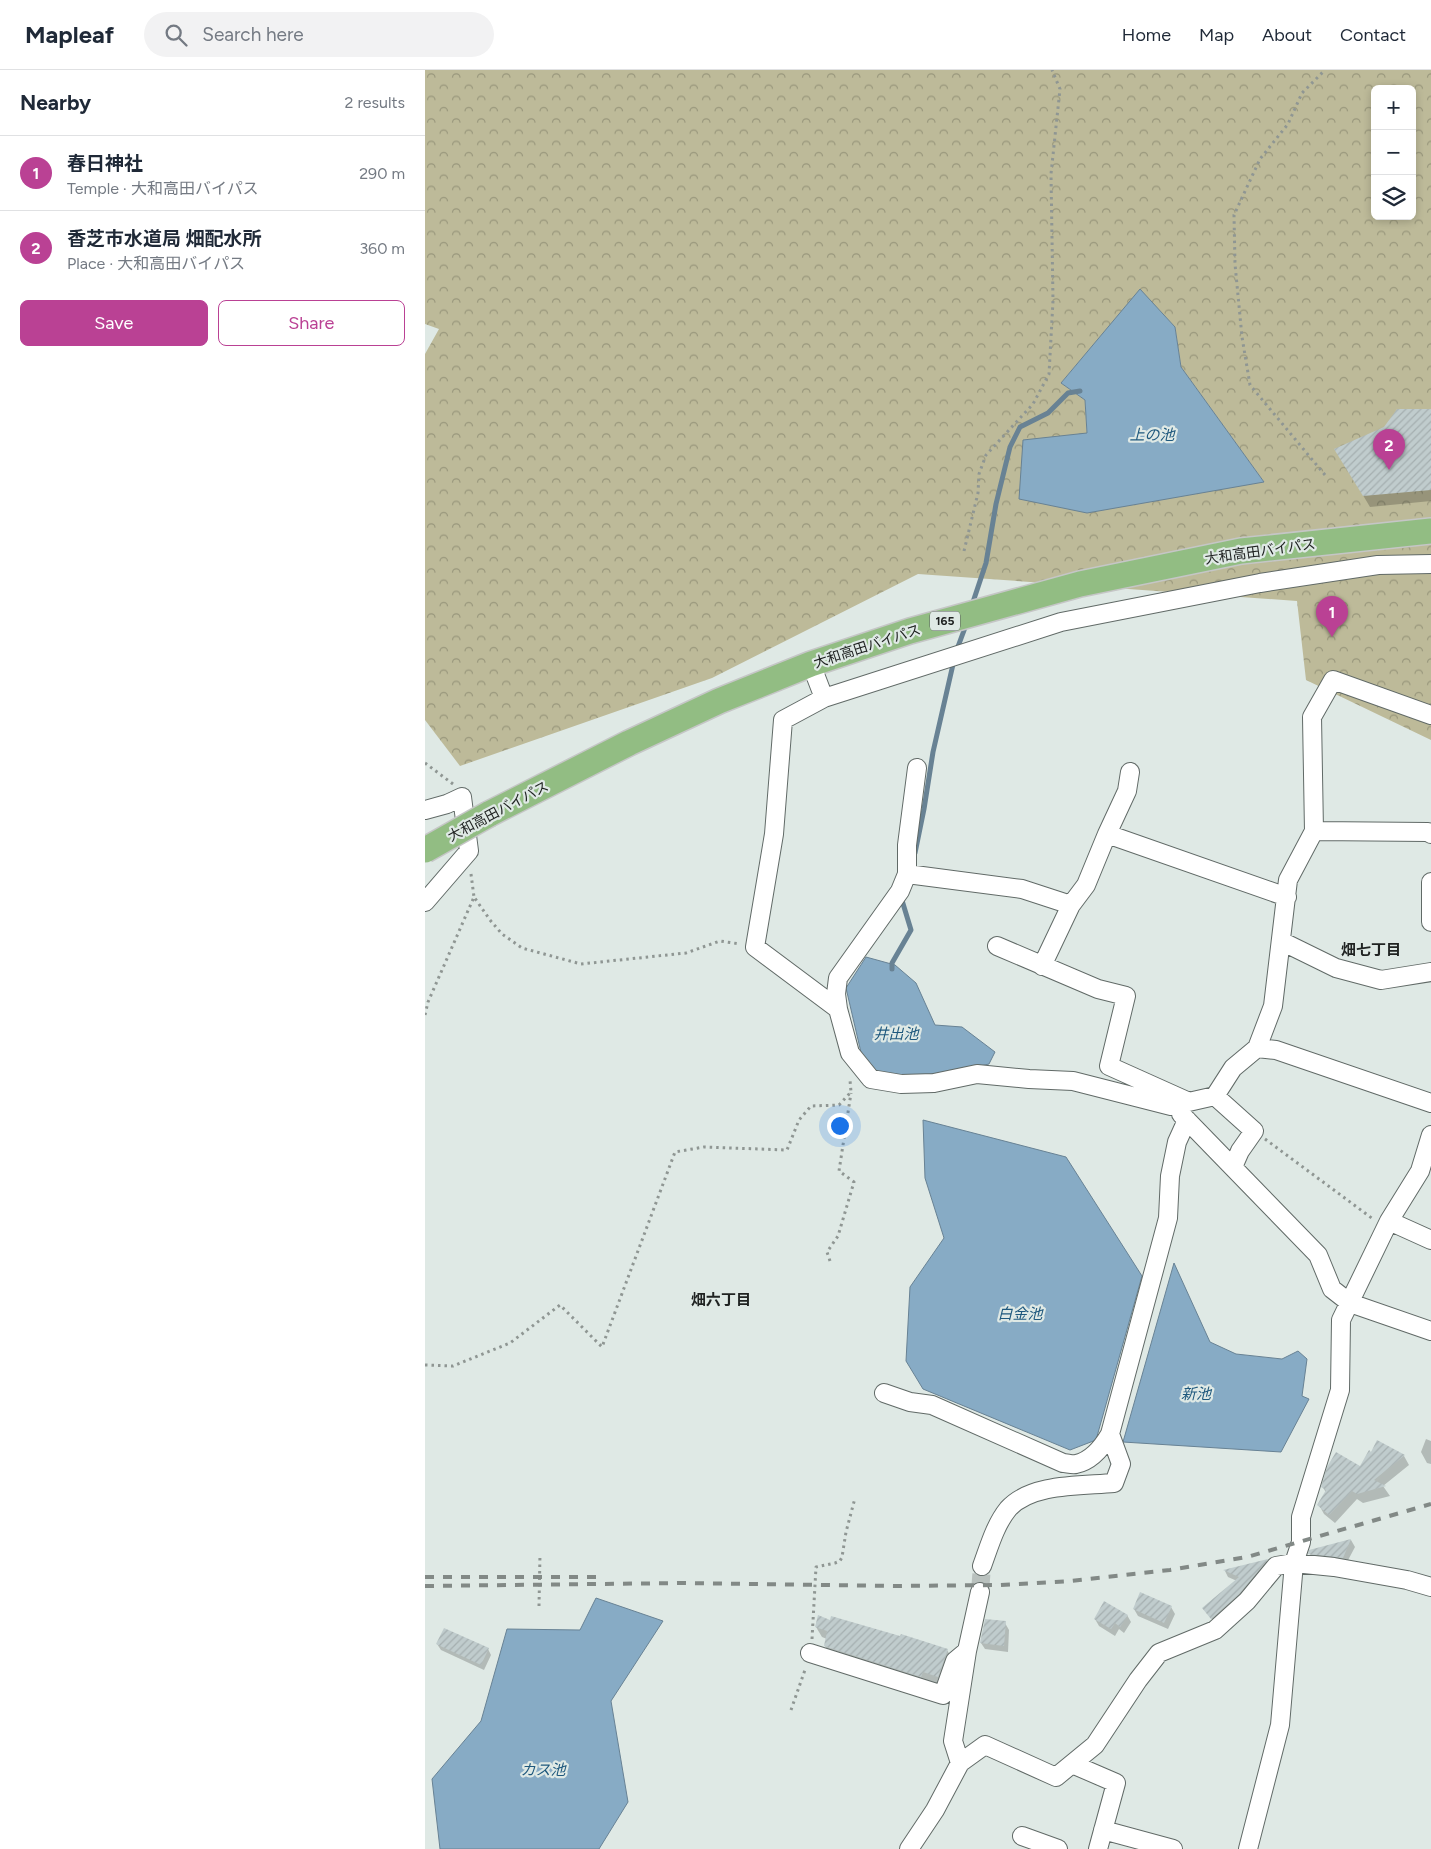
<!DOCTYPE html>
<meta charset="utf-8">
<style>
body{margin:0;font-family:Figtree,"Noto Sans JP",sans-serif;background:#f2f2f3;color:#1f2937}
.controls{position:absolute;right:15px;top:15px;display:grid;overflow:hidden;border-radius:8px;box-shadow:0 2px 8px #0003}
.controls button{width:45px;height:45px;display:grid;place-items:center;padding:0;border:0;border-bottom:1px solid #e0e1e3;background:#fff;color:#1f2937;font:25px sans-serif}
.you{position:absolute;left:414px;top:1055px;width:18px;height:18px;margin:-12px;border:4px solid #fff;border-radius:50%;background:#1a73e8;box-shadow:0 0 0 8px #1a73e833}
.badge{display:grid;place-items:center;width:32px;height:32px;border-radius:50%;background:#ba4194;color:#fff;font-size:16px;font-weight:700}
.pin{position:absolute;translate:-50% -41px;filter:drop-shadow(0 1px 2px #0008)}
.pin::after{content:'';position:absolute;top:26px;width:18px;height:15px;background:inherit;clip-path:polygon(0 0,100% 0,50% 100%)}
.list{margin:0;padding:0;list-style:none}
h2{display:flex;justify-content:space-between;align-items:center;height:65px;margin:0;padding:0 20px;font-size:21px}
h2 small{font-size:16px;font-weight:400;color:#747a83}
.list li{display:grid;grid-template-columns:32px 1fr auto;gap:15px;align-items:center;box-sizing:border-box;height:75px;padding:0 20px;border-top:1px solid #e0e1e3}
.list b{display:block;font-size:19px;white-space:nowrap}
.list p{margin:0;font-size:16px;white-space:nowrap;color:#747a83}
.list em{font-size:16px;font-style:normal;color:#747a83}
.actions{display:flex;gap:10px;padding:15px 20px}
.actions a{flex:1;padding:11px 0;border:1px solid #ba4194;border-radius:8px;text-align:center;font-size:18px;color:#ba4194}
.actions .main{background:#ba4194;color:#fff}
.icon{flex:none;width:28px;height:28px;fill:none;stroke:currentColor;stroke-width:2;stroke-linecap:round;stroke-linejoin:round}
.map{position:relative;flex:none;width:1006px;height:1779px;overflow:hidden}
header{display:flex;align-items:center;gap:30px;box-sizing:border-box;height:70px;padding:0 25px;background:#fff;border-bottom:1px solid #e0e1e3}
header strong{font-size:24px}
nav{display:flex;gap:28px;margin-inline-start:auto;font-size:18px}
.search{width:350px;height:45px;background:#f2f2f3;display:flex;align-items:center;gap:12px;box-sizing:border-box;padding:0 18px;border-radius:28px;color:#747a83;font-size:19px}
main{display:flex}
aside{flex:1;background:#fff}
.map>svg:first-child{display:block}
.forest{fill:url(#forest-crowns);fill-rule:evenodd}
.water{fill:#87abc5;stroke:#688294}
.shadow{fill:#0003}
.lines{fill:none;stroke-linecap:round;stroke-linejoin:round}
.stream{stroke:#688294;stroke-width:5}
.building{fill:url(#building-hatch)}
.minor-tunnel{stroke:#b9c1be;stroke-width:18;stroke-dasharray:18 9;stroke-linecap:butt}
.minor-casing{stroke:#616a67;stroke-width:20}
.highway-casing{stroke:#c5c6c6;stroke-width:28}
.path{stroke:#8f9693;stroke-width:3;stroke-dasharray:2.5 4;stroke-linecap:butt}
.minor{stroke:#fff;stroke-width:18}
.highway{stroke:#92bd83;stroke-width:25}
.rail{stroke:#828986;stroke-width:4;stroke-dasharray:9 9;stroke-linecap:butt}
.highway-bridge-casing{stroke:#c5c6c6;stroke-width:28;stroke-linecap:butt}
.highway-bridge{stroke:#92bd83;stroke-width:25}
.labels{text-anchor:middle;stroke-width:4.5;stroke-linejoin:round;paint-order:stroke}
.shield{fill:#dfe9e5;stroke:#595e5c;stroke-width:1}
.shield-label{font-size:12px;font-weight:bold;fill:#202322}
.street-label{font-size:14px;fill:#202322;stroke:#dfe9e5}
.water-label{font-size:15px;font-style:italic;fill:#1e587d;stroke:#dfe9e5}
.neighbourhood-label{font-size:15px;font-weight:bold;fill:#202322;stroke:#dfe9e5}
</style>
<header>
<strong>Mapleaf</strong>
<div class="search"><svg class="icon" aria-label="search" viewBox="0 0 24 24"><circle cx="10" cy="10" r="6"/><path d="M15 15l6 6"/></svg>Search here</div>
<nav><a>Home</a><a>Map</a><a>About</a><a>Contact</a></nav>
</header>
<main>
<aside>
<h2>Nearby<small>2 results</small></h2>
<ul class="list">
<li><span class="badge">1</span><div><b>春日神社</b><p>Temple · 大和高田バイパス</p></div><em>290 m</em></li>
<li><span class="badge">2</span><div><b>香芝市水道局 畑配水所</b><p>Place · 大和高田バイパス</p></div><em>360 m</em></li>
</ul>
<div class="actions"><a class="main">Save</a><a>Share</a></div>
</aside>
<div class="map">
<svg width="1006" height="1779" viewBox="0 0 1006 1779">
<defs>
<pattern id="forest-crowns" width="20" height="18" patternUnits="userSpaceOnUse" patternTransform="scale(1.25)"><rect width="20" height="18" fill="#bdba99"/><path d="M2 6a3 3 0 1 1 6 0M12 15a3 3 0 1 1 6 0" fill="none" stroke="#99977c"/></pattern>
<pattern id="building-hatch" width="6" height="6" patternUnits="userSpaceOnUse" patternTransform="scale(1.25)"><rect width="6" height="6" fill="#c0cccd"/><path d="M-1 1l2-2M0 6l6-6M5 7l2-2" fill="none" stroke="#a5afb0"/></pattern>
</defs>
<rect width="100%" height="100%" fill="#dfe9e5"/>
<path class="forest" d="M0 0H1006V670L881 610 872 531 493 504 287 608 35 696 0 650V284L14 259 0 254ZM950 19H987V146H950ZM715 220 750 257 756 297 839 412 662 364 660 330 636 313Z"/>
<path class="water" d="M715 219 750 257 756 297 839 412 662 443 594 429 598 370 662 363 660 330 636 313Z
M441 887 470 895 491 913 510 955 537 957 570 982 564 994 524 1003 484 1006 450 1003 438 991 421 918Z
M498 1050 641 1087 717 1206 671 1370 645 1380 498 1319 481 1291 485 1217 519 1168 500 1108Z
M749 1193 785 1272 811 1284 857 1289 873 1281 882 1289 877 1326 884 1329 856 1382 698 1372Z
M171 1528 238 1551 186 1631 203 1732 174 1779H15L7 1709 56 1651 82 1559 155 1560Z"/>
<path class="shadow" d="M1006 343V431L945 437 917 390Z
M1001 1369 1006 1371V1394L1002 1393 996 1382Z
M953 1372 979 1386 984 1395 958 1416 965 1426 938 1433 932 1429 910 1453 899 1444 894 1435 901 1423 898 1417 936 1398Z
M926 1470 930 1477 921 1494 889 1490 885 1484V1481Z
M842 1491 846 1497 791 1555 779 1538 812 1511 803 1507 800 1501Z
M746 1537 750 1544 743 1559 713 1546 709 1539Z
M702 1545 706 1552 699 1563 694 1559 690 1566 674 1556 670 1549Z
M406 1552 522 1580 528 1590 518 1617 406 1586 400 1576 402 1569 397 1567 391 1557Z
M580 1553 584 1560 583 1582 560 1579 556 1573Z
M12 1574 63 1579 66 1585 59 1600 16 1580Z"/>
<g class="lines">
<path class="stream" d="M547 535 561 493 571 434 585 377 595 357 623 343 643 323 655 321
M531 582 541 555
M490 783 499 739 508 682 529 590
M467 899V893L486 860 476 827"/>
</g>
<path class="building" d="M972 339H1006V420L938 426 909 379 959 357Z
M952 1370 980 1385 949 1410 961 1416 932 1424 927 1421 904 1445 892 1435 901 1420 896 1417 902 1397 911 1382 935 1396 944 1380 946 1382Z
M926 1469 918 1488 883 1484 884 1480Z
M843 1489 814 1524 786 1549 777 1538 814 1507 798 1500Z
M715 1522 747 1536 739 1553 708 1539Z
M679 1531 703 1545 695 1557 690 1553 686 1559 669 1549Z
M393 1545 405 1550 406 1546 475 1566 476 1564 523 1579 513 1607 498 1602 496 1607 399 1576 402 1561 390 1557Z
M560 1549 581 1551 579 1576 555 1573Z
M19 1558 64 1578 56 1595 11 1574Z"/>
<g class="lines">
<path class="minor-tunnel" d="M555 1522 557 1496"/>
<defs>
<path id="minor" d="M1006 494 953 495 835 513 636 552 399 628 358 650 349 764 330 877 413 939 425 983 446 1009 476 1014 509 1013 552 1004 604 1009 648 1011 746 1036 790 1026 808 998 832 978 848 936 863 810 889 761 887 647 908 610 1006 645
M386 594 399 628
M0 740 22 734 37 727 44 781 0 832
M889 761 1003 762 1006 764
M682 764 702 721 705 702
M482 804 597 819 646 835
M1006 812V852
M856 871 911 898 956 910 1006 902
M572 876 673 919 701 926 684 996 762 1031
M617 896 646 835 661 815 682 764 862 827
M413 939 411 924 413 908 475 821 482 804V775L492 698
M832 978 851 980 1006 1033
M790 1026 829 1061 815 1081 808 1097
M756 1044 893 1185 907 1219 925 1233 1006 1261
M964 1151 1006 1170
M459 1323 485 1332 507 1335 638 1393C642 1393 647 1395 651 1394 666 1391 678 1376 685 1364L743 1148 745 1106 752 1072 762 1050
M557 1496C564 1477 570 1455 583 1439 606 1413 657 1416 689 1413L696 1394 685 1364
M385 1583 518 1625 530 1591 542 1581
M535 1693 528 1671 542 1581 555 1522
M647 1694 691 1713 673 1779
M678 1760 748 1779
M597 1766 633 1779
M484 1779 510 1740 535 1693 560 1675 631 1707 670 1675 713 1610 734 1583 790 1560 822 1531 851 1496 869 1493 909 1497 982 1510 1006 1517
M823 1779 855 1655 869 1493 876 1472V1447L915 1320 916 1250 964 1151 995 1101 1006 1065"/>
<path id="highway" d="M64 744 204 673 294 631 386 594 485 561 655 514 816 481 1006 461"/>
</defs>
<use href="#minor" class="minor-casing"/>
<use href="#highway" class="highway-casing"/>
<path class="path" d="M900 405 825 315 817 267 810 194 809 145 835 89 863 54 877 23 900 0
M539 481 553 423 554 404 561 385 608 334 624 304 628 231 626 104 635 19 627 0
M0 693 28 714
M46 804 49 827
M0 945 3 932 49 827 65 850 77 864 97 878 156 894 261 883 295 871 315 874
M840 1069 948 1149
M405 1191 402 1182 413 1166 429 1112 414 1101 426 1023
M0 1295 28 1296 85 1273 135 1235 177 1277 250 1082 279 1077 362 1080 374 1050 386 1036 414 1035 426 1022 425 1010
M114 1536 115 1484
M387 1569 391 1497 410 1493 415 1491 417 1487 421 1462 430 1428
M366 1640 381 1597"/>
<use href="#minor" class="minor"/>
<use href="#highway" class="highway"/>
<path class="rail" d="M0 1507H175
M0 1516 259 1513 470 1516 575 1515 646 1511 745 1500 822 1487 1006 1434"/>
<defs>
<path id="highway-bridge" d="M0 780 64 744"/>
</defs>
<use href="#highway-bridge" class="highway-bridge-casing"/>
<use href="#highway-bridge" class="highway-bridge"/>
</g>
<g class="labels">
<rect class="shield" x="505" y="541.5" width="30" height="19" rx="4"/>
<g class="shield-label">
<text x="520" y="555">165</text>
</g>
<g class="street-label">
<text transform="translate(835 481) rotate(-8)" y="5">大和高田バイパス</text>
<text transform="translate(442 576) rotate(-18)" y="5">大和高田バイパス</text>
<text transform="translate(73 741) rotate(-28)" y="5">大和高田バイパス</text>
</g>
<g class="water-label">
<text x="727" y="370">上の池</text>
<text x="471" y="969">井出池</text>
<text x="595" y="1249">白金池</text>
<text x="771" y="1329">新池</text>
<text x="118" y="1705">カス池</text>
</g>
<g class="neighbourhood-label">
<text x="946" y="885">畑七丁目</text>
<text x="296" y="1235">畑六丁目</text>
</g>
</g>
</svg>
<div class="controls">
<button>+</button>
<button>−</button>
<button><svg class="icon" aria-label="layers" viewBox="0 0 24 24"><path d="M12 4l9 5-9 5-9-5zM3 14l9 5 9-5"/></svg></button>
</div>
<div class="you"></div>
<div class="pin badge" style="left:907px;top:567px">1</div>
<div class="pin badge" style="left:964px;top:400px">2</div>
</div>
</main>
